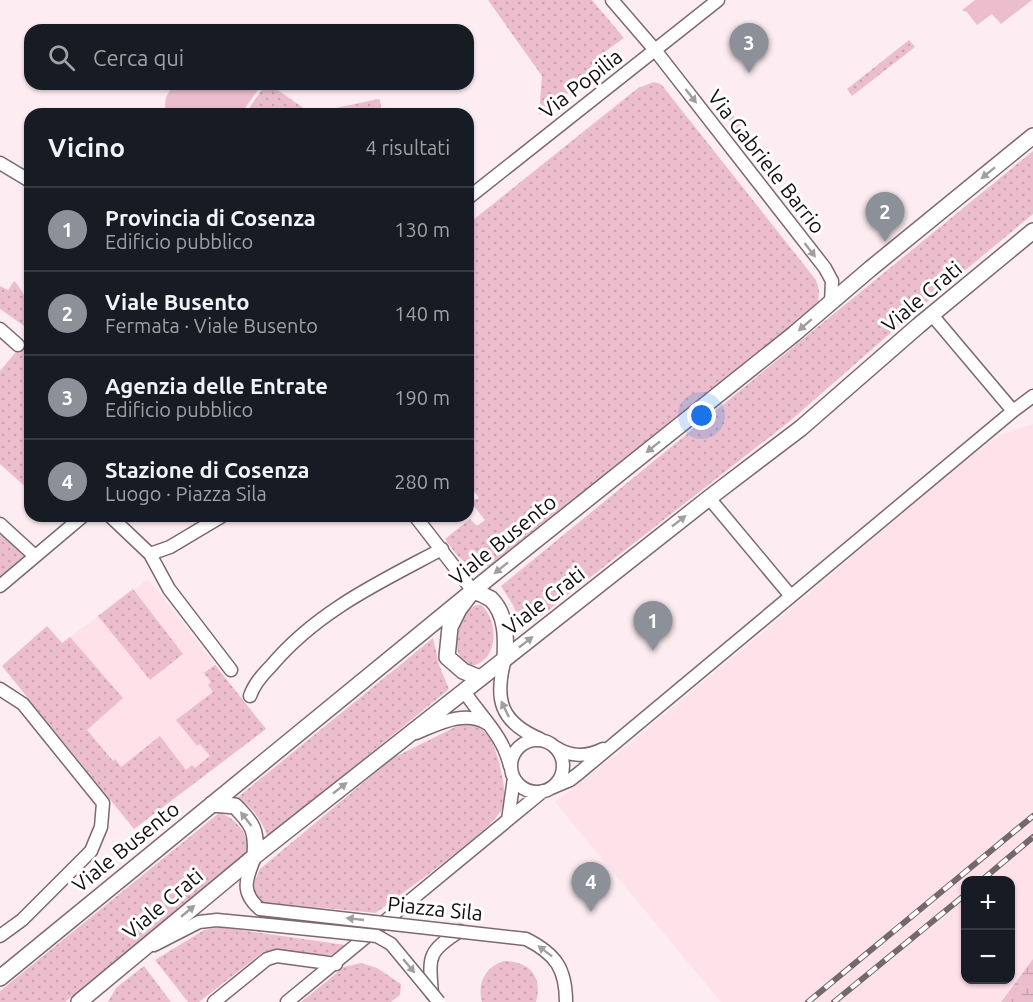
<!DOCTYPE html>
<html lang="it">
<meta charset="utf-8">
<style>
body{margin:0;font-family:Ubuntu,sans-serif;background:#242831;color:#f1f3f6}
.controls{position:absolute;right:18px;bottom:18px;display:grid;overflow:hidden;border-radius:12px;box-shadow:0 2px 4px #0004}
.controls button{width:54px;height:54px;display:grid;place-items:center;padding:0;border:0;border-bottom:2px solid #363941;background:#171b24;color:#f1f3f6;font:30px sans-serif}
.you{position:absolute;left:702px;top:416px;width:21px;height:21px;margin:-15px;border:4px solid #fff;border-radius:50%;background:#1a73e8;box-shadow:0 0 0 9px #1a73e833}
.badge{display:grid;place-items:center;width:39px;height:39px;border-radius:50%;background:#8c9099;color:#fff;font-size:20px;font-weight:700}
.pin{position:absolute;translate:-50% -50px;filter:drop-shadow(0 2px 3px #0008)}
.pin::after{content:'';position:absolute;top:32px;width:21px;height:18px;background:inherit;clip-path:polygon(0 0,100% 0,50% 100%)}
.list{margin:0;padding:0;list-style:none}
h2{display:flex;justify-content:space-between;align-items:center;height:78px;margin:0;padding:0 24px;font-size:26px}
h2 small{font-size:20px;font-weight:400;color:#9ea1a6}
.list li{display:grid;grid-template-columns:39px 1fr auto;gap:18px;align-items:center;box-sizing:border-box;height:84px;padding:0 24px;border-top:2px solid #363941}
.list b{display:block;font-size:22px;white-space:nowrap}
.list p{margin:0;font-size:20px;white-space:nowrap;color:#9ea1a6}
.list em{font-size:20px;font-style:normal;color:#9ea1a6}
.icon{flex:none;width:33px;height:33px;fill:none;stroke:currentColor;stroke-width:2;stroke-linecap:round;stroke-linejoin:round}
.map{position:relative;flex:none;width:1033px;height:1002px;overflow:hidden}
.search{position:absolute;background:#171b24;box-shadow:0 2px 4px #0004;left:24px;top:24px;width:450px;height:66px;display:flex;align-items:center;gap:15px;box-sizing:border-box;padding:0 21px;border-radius:18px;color:#9ea1a6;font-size:22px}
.panel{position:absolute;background:#171b24;box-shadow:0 2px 4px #0004;left:24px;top:108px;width:450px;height:414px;border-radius:18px}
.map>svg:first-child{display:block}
.built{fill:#ffe1ea;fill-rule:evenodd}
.grass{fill:url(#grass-dots)}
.wetland{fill:url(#wetland-marsh)}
.green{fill:#ecbecd}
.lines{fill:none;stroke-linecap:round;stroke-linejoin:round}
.minor-casing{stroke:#7b696f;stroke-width:15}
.major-casing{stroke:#7b696f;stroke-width:18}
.minor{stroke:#fff;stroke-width:12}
.major{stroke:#fff;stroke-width:15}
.rail-casing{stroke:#73686c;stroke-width:6}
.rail{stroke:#fff;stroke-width:4;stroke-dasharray:11;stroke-linecap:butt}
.minor-bridge-casing{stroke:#7b696f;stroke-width:15;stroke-linecap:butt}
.minor-bridge{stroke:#fff;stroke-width:12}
.oneway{fill:#a19e9f}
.labels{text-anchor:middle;stroke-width:6;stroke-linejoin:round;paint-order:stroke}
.street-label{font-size:21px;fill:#130d0f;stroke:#fff}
</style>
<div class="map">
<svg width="1033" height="1002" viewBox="0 0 1033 1002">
<defs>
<pattern id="grass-dots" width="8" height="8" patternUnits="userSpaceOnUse" patternTransform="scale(1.5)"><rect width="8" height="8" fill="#ecbecd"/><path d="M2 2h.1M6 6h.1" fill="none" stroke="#caa2af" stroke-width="1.8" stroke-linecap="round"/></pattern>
<pattern id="wetland-marsh" width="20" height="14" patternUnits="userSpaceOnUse" patternTransform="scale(1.5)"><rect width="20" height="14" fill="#ecbecd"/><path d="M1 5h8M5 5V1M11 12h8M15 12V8" fill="none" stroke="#caa2af"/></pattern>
</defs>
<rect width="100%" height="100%" fill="#fdecf1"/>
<path class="built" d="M1033 424V959L1001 1002H721L555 802 618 753 812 591 907 509 912 501 1000 435ZM966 880H1010V980H966Z
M148 579 266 729 134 829 2 666 47 626 62 643Z"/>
<path class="grass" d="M488 0H592L624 38 595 59 584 81 539 115 542 76Z
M909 40 915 47 852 96 847 89Z
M654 82 661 84 816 280 819 290 818 305 618 467 489 566C463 567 460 559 445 539L470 519 477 526 485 520 473 505 474 500 479 498 468 484V224L638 88Z
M266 84H269L312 114H245Z
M720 98 758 147 753 151 715 102Z
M378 99 380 100 382 114 333 112V109L336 108Z
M1033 151V214L910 316 790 421 523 630 513 605 501 586Z
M14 281C27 293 30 314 30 330L0 309V286L8 290Z
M30 335V491L0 464V371Z
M8 531 35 556 0 580V536Z
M133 589 183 654 150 680 98 616Z
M476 605H481C501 622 498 667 466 666 449 646 453 619 476 605Z
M47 626 62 643 70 637 123 698 87 730 113 761 115 759 121 767 160 736 186 770 192 765 195 768 210 756 200 744 197 746 176 720 213 692 208 685 211 682 204 673 215 665 266 729 134 829 2 666Z
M433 638 439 665 449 689 268 837C261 820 253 807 237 798Z
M470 723C490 731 493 742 499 762 502 776 507 793 503 807 497 827 397 897 376 913L260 902 253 896V885L260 869 393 758 461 724Z
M219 813C237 818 251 836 247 855L65 1002H0V991Z
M220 927 345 945 342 953C314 960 287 945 263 952L199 1002H188L155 960 204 930Z
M504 961C530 961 543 977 536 1002H482C477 983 485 967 504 961Z
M361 963 377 968 401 984 400 995 391 1002H301L344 967Z
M144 966 171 1002H108L116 988Z"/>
<path class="wetland" d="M1033 959V1002H1001Z"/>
<path class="green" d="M975 0H1032L1001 24 992 14 977 25 967 12 962 10Z
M180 84H262L241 114H166C163 101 167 88 180 84Z"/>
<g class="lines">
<defs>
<path id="minor" d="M612 0 655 50 825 268 832 281 831 303
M0 163 30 181
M468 198 718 0
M0 329 18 345
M1013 411 1033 396
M709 498 790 595
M110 516 150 554 170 547 222 516
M415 516 473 591
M0 524 35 556
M150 554 169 589 231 670
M0 586 83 516
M505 659C494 699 500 722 540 739
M0 689 23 704 103 803 101 827 91 851 22 920 0 936
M464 691C480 716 503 735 510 766
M250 696C254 684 262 675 271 666 317 611 380 582 442 549
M416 733C438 724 466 709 488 724
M511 766a26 26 0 1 1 52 0a26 26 0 1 1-52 0Z
M555 747C570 757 587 757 603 749
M551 788 570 780 579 773 1013 411 932 315
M508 820 514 778
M255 857C246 879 240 892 260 909
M154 945 199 922 217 920 259 924
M432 994C429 956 427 952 460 931
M214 1002 267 959 277 956 336 964
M287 1002 543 791"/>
<path id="major" d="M480 678 463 671 447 657 450 627 459 609 473 591C479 593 486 596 491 599 507 615 506 639 505 659
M212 804 235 806C253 824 257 831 255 856
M0 978 491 576 794 334 870 269 1033 136
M79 1002 255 856 709 498 801 428 918 326 1033 231"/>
</defs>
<use href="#minor" class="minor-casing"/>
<use href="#major" class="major-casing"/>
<use href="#minor" class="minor"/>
<use href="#major" class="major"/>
<defs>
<path id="rail" d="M982 880 1033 837
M808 1002 1033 816
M834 1002 966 894"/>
</defs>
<use href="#rail" class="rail-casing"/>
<use href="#rail" class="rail"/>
<defs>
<path id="minor-bridge" d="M260 909 526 939C556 954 566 969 566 1002
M259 924 377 936 391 944 439 1002"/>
</defs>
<use href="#minor-bridge" class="minor-bridge-casing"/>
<use href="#minor-bridge" class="minor-bridge"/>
</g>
<defs><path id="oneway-solid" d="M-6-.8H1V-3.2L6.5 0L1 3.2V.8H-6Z" transform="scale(1.5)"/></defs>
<g class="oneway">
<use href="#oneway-solid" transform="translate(691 96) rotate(52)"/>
<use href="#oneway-solid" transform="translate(988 173) rotate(141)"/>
<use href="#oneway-solid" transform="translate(810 250) rotate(52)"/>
<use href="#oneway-solid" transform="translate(805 325) rotate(139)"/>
<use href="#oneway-solid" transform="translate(653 447) rotate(141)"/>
<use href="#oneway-solid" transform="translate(679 521) rotate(-38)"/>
<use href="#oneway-solid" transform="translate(501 568) rotate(141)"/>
<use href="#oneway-solid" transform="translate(526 642) rotate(-38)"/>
<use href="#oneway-solid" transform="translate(505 709) rotate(-116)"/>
<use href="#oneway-solid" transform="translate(340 788) rotate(-38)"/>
<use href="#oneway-solid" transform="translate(246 819) rotate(-128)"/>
<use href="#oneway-solid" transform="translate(188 911) rotate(-40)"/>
<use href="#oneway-solid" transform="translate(355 919) rotate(-174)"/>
<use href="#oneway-solid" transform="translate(545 951) rotate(-143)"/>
<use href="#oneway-solid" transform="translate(409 966) rotate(50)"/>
</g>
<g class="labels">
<g class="street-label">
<text transform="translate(581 84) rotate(-38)" y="7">Via Popilia</text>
<text transform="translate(766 162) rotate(52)" y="7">Via Gabriele Barrio</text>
<text transform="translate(922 297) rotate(-40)" y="7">Viale Crati</text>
<text transform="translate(503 540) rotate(-39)" y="7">Viale Busento</text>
<text transform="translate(544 601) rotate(-38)" y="7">Viale Crati</text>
<text transform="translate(126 847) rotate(-39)" y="7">Viale Busento</text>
<text transform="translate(163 904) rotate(-40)" y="7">Viale Crati</text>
<text transform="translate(435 909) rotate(6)" y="7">Piazza Sila</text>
</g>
</g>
</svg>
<div class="controls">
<button>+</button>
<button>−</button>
</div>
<div class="you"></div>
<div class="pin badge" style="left:653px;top:651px">1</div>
<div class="pin badge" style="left:885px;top:242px">2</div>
<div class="pin badge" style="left:749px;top:73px">3</div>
<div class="pin badge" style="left:591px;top:912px">4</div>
<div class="search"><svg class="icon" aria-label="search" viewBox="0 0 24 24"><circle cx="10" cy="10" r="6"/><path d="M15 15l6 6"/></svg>Cerca qui</div>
<section class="panel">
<h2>Vicino<small>4 risultati</small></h2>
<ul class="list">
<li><span class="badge">1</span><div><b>Provincia di Cosenza</b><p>Edificio pubblico</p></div><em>130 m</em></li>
<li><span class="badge">2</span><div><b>Viale Busento</b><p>Fermata · Viale Busento</p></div><em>140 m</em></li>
<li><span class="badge">3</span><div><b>Agenzia delle Entrate</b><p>Edificio pubblico</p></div><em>190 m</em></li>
<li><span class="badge">4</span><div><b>Stazione di Cosenza</b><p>Luogo · Piazza Sila</p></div><em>280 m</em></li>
</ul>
</section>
</div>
